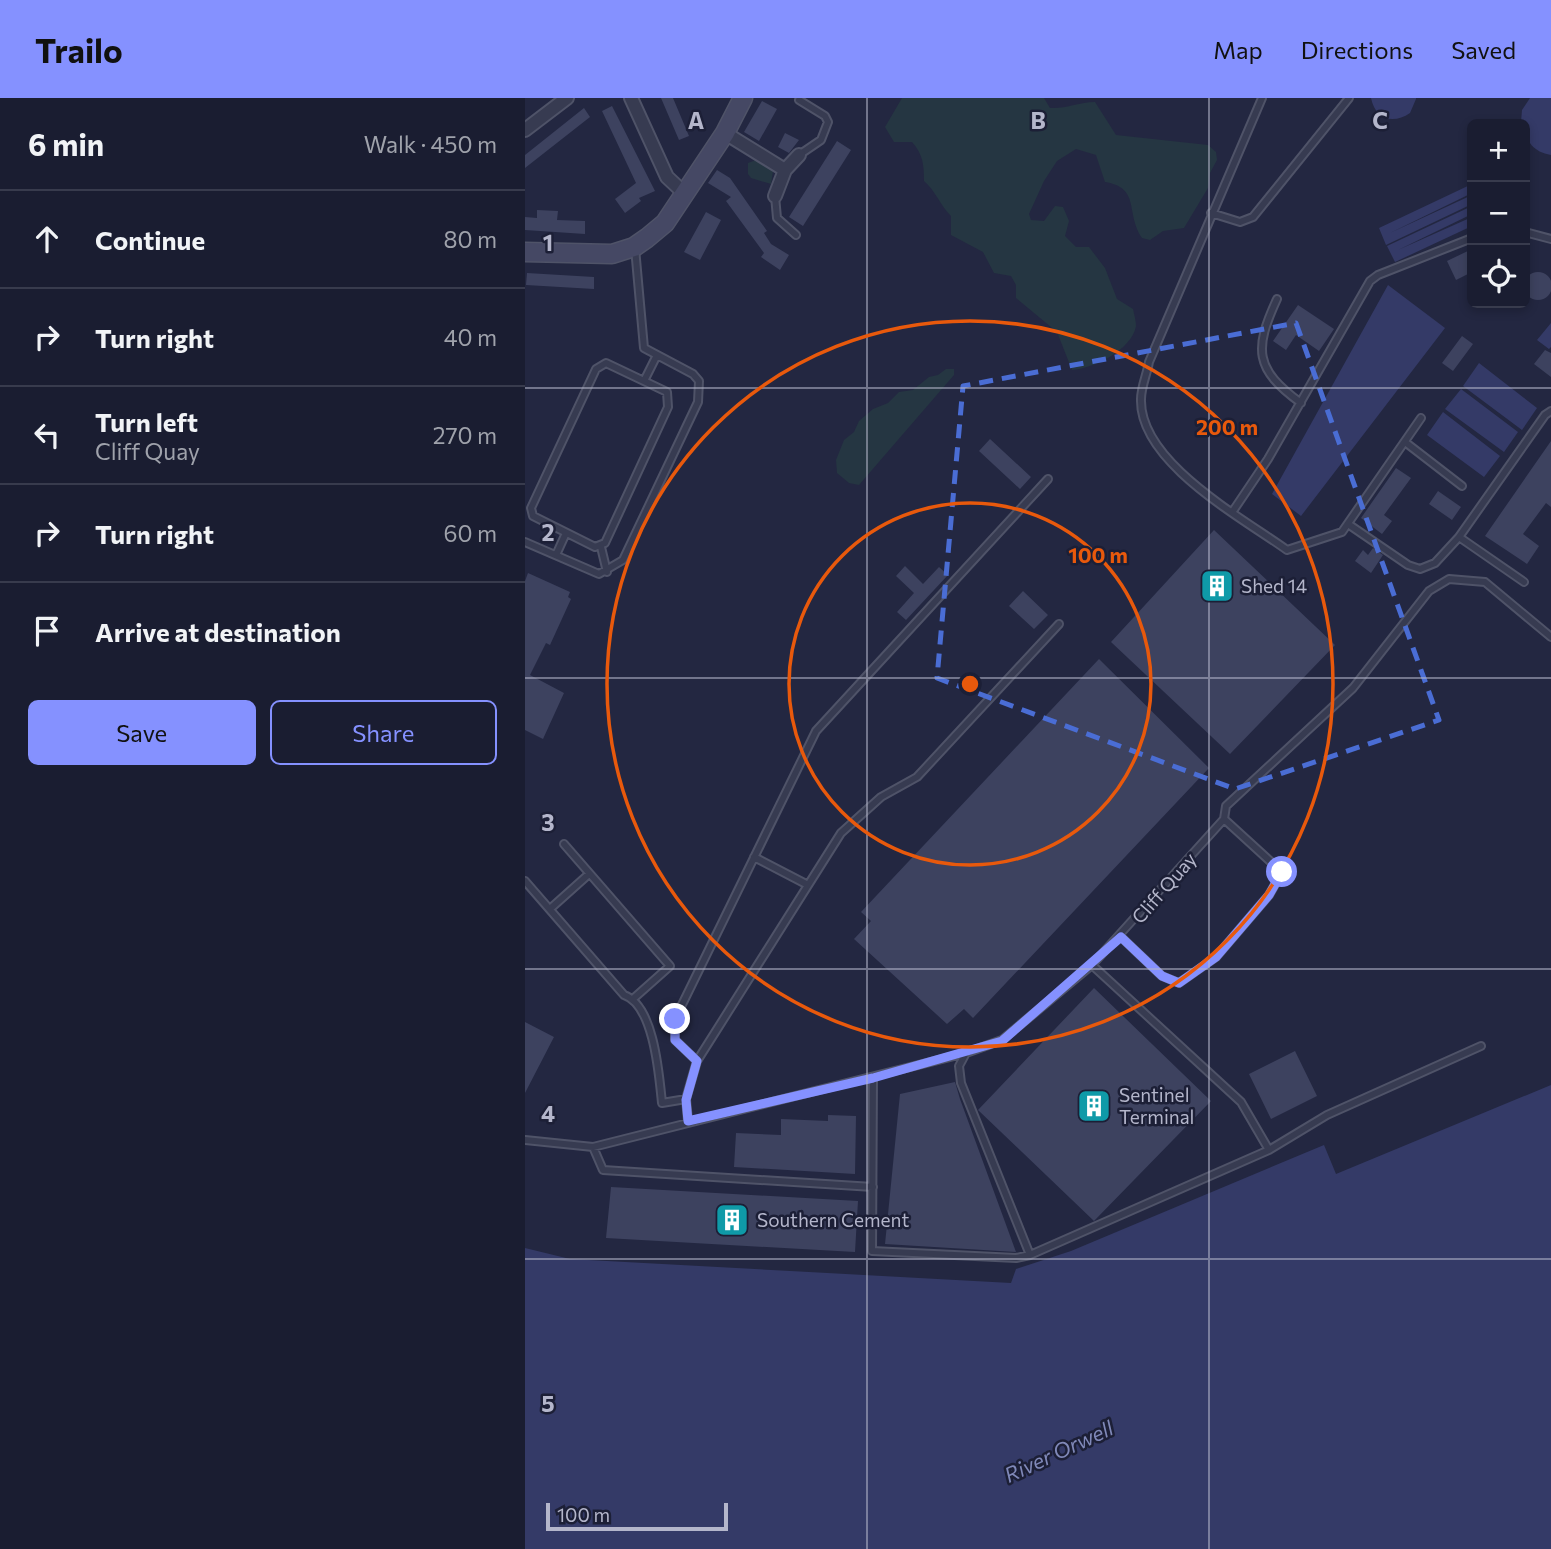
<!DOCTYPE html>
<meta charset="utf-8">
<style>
body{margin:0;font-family:Commissioner,sans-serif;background:#232639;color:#f1f3f6}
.controls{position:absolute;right:21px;top:21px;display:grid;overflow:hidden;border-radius:10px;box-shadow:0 4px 10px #0003}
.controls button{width:63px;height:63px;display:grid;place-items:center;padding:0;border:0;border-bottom:2px solid #383b4d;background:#1a1d31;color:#f1f3f6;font:35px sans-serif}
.scale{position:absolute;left:21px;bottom:18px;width:182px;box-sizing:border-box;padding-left:7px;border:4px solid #b4b6cb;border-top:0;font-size:19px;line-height:24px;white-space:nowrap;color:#b4b6cb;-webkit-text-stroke:5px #1c1f36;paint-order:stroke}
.stop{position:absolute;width:21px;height:21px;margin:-16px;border:5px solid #8591ff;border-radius:50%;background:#fff}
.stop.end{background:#8591ff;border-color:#fff;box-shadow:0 2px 7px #0008}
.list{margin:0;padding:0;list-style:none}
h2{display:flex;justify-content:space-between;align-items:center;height:91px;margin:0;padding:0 28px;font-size:30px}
h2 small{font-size:23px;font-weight:400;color:#9fa2ab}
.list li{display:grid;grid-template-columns:46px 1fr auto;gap:21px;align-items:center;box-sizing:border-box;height:98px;padding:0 28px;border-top:2px solid #383b4d}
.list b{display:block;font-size:26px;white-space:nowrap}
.list p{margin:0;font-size:23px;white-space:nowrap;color:#9fa2ab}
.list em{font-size:23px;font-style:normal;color:#9fa2ab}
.actions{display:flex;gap:14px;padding:21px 28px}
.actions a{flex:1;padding:16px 0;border:2px solid #8591ff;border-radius:10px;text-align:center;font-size:24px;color:#8591ff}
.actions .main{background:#8591ff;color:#111}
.icon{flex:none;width:38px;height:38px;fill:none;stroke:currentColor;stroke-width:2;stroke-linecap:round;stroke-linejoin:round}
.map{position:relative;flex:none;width:1026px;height:1451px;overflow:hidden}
header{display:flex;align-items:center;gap:42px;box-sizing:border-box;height:98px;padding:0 35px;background:#8591ff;color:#111}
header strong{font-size:33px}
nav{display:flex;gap:38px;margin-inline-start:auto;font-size:24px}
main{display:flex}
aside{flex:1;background:#1a1d31}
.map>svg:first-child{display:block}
.green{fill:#253642}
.water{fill:#343a67}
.building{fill:#3d425f}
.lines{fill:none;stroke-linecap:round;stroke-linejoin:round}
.lane-casing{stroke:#4f5368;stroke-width:10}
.street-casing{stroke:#4f5368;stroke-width:16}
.secondary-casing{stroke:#4f5368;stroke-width:21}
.lane{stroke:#373b51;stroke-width:6}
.street{stroke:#373b51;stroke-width:12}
.secondary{stroke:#454864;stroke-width:18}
.route{stroke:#8591ff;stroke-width:9}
.marked{fill:none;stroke:#4a6dd4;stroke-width:5;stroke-dasharray:14 9;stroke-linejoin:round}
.grid{fill:none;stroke:#b4b6cb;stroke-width:2;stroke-opacity:0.55}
.ring{fill:none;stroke:#e8590c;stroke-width:3.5}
.labels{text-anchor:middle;stroke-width:5;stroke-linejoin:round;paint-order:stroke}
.poi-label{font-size:19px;fill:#b4b6cb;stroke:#1c1f36;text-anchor:start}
.street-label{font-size:19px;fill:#b4b6cb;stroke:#1c1f36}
.water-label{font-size:21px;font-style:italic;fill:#8089b9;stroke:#1c1f36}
.grid-label{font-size:23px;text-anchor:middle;font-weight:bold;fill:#b4b6cb;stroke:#1c1f36;stroke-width:5;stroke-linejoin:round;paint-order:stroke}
.centre{fill:#e8590c;stroke:#1c1f36;stroke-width:3.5}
.ring-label{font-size:21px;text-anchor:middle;font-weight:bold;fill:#e8590c;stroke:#1c1f36;stroke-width:5;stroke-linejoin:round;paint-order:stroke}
</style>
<header>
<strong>Trailo</strong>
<nav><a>Map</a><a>Directions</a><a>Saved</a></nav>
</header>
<main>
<aside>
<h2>6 min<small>Walk · 450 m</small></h2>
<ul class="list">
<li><svg class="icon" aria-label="ahead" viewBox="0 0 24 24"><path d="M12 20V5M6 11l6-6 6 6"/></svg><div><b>Continue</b></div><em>80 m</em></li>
<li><svg class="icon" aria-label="right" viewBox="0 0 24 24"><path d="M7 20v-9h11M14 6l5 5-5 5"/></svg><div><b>Turn right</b></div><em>40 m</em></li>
<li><svg class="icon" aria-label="left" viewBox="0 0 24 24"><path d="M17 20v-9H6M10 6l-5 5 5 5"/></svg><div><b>Turn left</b><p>Cliff Quay</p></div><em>270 m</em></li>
<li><svg class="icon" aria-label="right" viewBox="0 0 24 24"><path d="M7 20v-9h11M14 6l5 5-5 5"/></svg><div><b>Turn right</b></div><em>60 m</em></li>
<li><svg class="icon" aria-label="arrive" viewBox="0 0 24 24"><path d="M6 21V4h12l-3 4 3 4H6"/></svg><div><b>Arrive at destination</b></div></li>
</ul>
<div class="actions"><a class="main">Save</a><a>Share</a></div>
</aside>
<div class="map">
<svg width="1026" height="1451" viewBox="0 0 1026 1451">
<rect width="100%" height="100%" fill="#232741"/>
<path class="green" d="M377 0H519L525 10C541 11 554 4 570 4L591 37 683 47 691 54 692 62 685 75 683 90 659 130 638 133 625 142 617 140C600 114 616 90 580 84L571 57 551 51 532 63 519 83 504 116 506 122 519 123 530 108 538 109 544 123 540 138 551 149H564L580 170 592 201 608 211C609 216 611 223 611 228 607 252 567 271 547 272L532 234 491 200V187L486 178 469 175 458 154 426 137V118C415 107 410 92 399 83 399 67 398 56 387 44H369L360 29Z
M231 62 248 73 246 86 226 80 223 76V65Z
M421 271H429V277L334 387 324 385 312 375 311 362 319 342 329 334 334 323 348 311 363 305 374 294 388 292 404 279 413 277Z"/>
<path class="water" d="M846 0H891V1L885 15C868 27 850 21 846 0Z
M1005 0H1026V57C1009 54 1000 44 1000 26L996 24 997 12Z
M947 86V95L865 135 947 97V106L861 147 854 130Z
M947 108V116L873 152 947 119V128L870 164 862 148Z
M863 187 920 230 776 418 747 396Z
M1026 225V249L1024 251 1012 242Z
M954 265 1012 310 997 332 938 288Z
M936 291 993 334 979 354 920 311Z
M918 314 975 358 959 379 902 337Z
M1026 987V1451H0V1150L45 1161 486 1185 491 1171 546 1153 799 1047 811 1076Z"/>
<path class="building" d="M136 0H148L164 38 154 42Z
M237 3 252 11 234 43 219 34Z
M87 8 130 93 114 100 116 103 100 115 90 101 111 85 77 13Z
M59 10 65 19 0 70V57Z
M260 35 274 42 264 55 253 49Z
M312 43 326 52 278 128 264 119Z
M192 72 205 80 242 133 239 135 246 146 264 157 255 172 236 159 239 155 201 103 206 99 183 85Z
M12 112 33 113 32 122 60 123V136L0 132V119L12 120Z
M181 114 196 122 175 162 159 154Z
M947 151V174L931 182 922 163Z
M999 188a14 14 0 1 1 28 0a14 14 0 1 1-28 0Z
M2 175 69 179V191L1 187Z
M773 207 809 231 794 253 771 237 761 252 748 243Z
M937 238 948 246 928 273 917 265Z
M1020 252 1026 255V279L1009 266Z
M465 341 506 379 495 391 454 353Z
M1026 343V409L1021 405 998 436 1014 448 1002 466 960 438Z
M871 370 886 380 859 417 867 423 857 436 836 420Z
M913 393 936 409 927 422 904 406Z
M689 432 810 547 705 656 586 544Z
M848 450 858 457 846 475 830 463 838 452 843 457Z
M380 468 398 486 414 469 423 477 381 522 372 514 389 495 371 478Z
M3 475 45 494 43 499 46 501 25 547 21 545 5 577 39 595 18 641 0 632V483Z
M498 493 523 517 509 531 484 508Z
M574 561 684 670 448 920 439 911 422 926 329 841 346 823 336 814Z
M569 890 686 1003 569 1123 453 1012Z
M0 924 29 939 0 995Z
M770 953 792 998 746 1021 724 976Z
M430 984 435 1001 491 1154 360 1146 375 996Z
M303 1017 331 1018 330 1076 209 1069 211 1035 256 1037V1021L303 1023Z
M86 1089 333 1103 330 1154 81 1140Z"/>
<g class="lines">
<defs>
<path id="lane" d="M737 0 624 264C622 276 616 289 616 301 614 364 716 419 762 452L817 434 896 320
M274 57 296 42 303 24 300 18 274 2
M250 98 252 120 271 137
M686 115 715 124 728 119 824 0
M1000 134 1026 141
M752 201C729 251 729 271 776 305
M81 265 142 294 143 309 80 445 70 449 8 418 6 410 71 271Z
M119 283 132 257
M880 344 937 388
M708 413 743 361 845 183 853 177 947 140
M823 426 883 467 895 471 910 465 934 439 1020 317 1026 313
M934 439 999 484
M0 444 74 476 98 462 173 304 174 283 168 276 119 250 110 150
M76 449 82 474
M31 457 41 435
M39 746 145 868 109 900
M229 759 283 787
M0 783 99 897C129 907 134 976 137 1005L161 1001
M26 810 64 776
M596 839 637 878 654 885 691 859 744 797 757 774 699 721
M441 955 434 968 436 985 505 1157 744 1052 716 1004 567 867
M172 963 150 942V921L291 633 523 381
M348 980 347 1153 491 1160 505 1157
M163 1023 161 1001 172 963 316 735 356 699 392 679 534 526
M0 1042 68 1049 441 955 477 942 567 867 699 721 701 708 828 590 904 493 924 481 960 484 1026 539
M68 1049 78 1072 348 1089
M744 1052 802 1017 956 948"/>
<path id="street" d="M106 0 142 79 158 94
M0 32 42 0
M200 35 260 72 250 98
M260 72 274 57"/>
<path id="secondary" d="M0 154 87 156 109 149 122 140 140 125 200 35 218 0"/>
</defs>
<use href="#lane" class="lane-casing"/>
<use href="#street" class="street-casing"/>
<use href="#secondary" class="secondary-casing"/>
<use href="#lane" class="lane"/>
<use href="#street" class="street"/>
<use href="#secondary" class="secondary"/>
</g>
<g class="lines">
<path class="route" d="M150 921V942L172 963 161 1002 163 1023 348 980 477 943 596 839 637 878 654 885 691 859 744 797 757 774"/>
</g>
<path class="marked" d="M771 225 914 622 710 691 412 580 438 288Z"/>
<path class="grid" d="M342 0V1451M684 0V1451M0 290H1026M0 580H1026M0 871H1026M0 1161H1026"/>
<g class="ring">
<circle cx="445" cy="586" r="181"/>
<circle cx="445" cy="586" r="363"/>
</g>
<defs>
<symbol id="building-square" viewBox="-11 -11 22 22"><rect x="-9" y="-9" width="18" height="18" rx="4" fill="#0f9aa8" stroke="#1c1f36"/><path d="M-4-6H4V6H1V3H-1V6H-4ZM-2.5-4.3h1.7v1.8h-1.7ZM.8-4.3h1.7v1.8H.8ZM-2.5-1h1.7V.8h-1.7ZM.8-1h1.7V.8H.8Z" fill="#fff"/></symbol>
</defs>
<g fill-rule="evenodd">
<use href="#building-square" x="673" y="469" width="38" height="38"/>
<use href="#building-square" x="550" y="989" width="38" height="38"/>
<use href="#building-square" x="188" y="1103" width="38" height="38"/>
</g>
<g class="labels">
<g class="poi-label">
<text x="716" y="495">Shed 14</text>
<text x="594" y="1004">Sentinel<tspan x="594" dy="22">Terminal</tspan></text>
<text x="232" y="1129">Southern Cement</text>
</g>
<g class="street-label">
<text transform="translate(639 790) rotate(-49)" y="7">Cliff Quay</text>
</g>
<g class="water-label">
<text transform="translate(534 1354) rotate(-25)" y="7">River Orwell</text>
</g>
</g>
<g class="grid-label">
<text x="171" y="31">A</text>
<text x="513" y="31">B</text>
<text x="855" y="31">C</text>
<text x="23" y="153">1</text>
<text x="23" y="443">2</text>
<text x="23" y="733">3</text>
<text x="23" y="1024">4</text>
<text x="23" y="1314">5</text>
</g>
<circle cx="445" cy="586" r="10" class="centre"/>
<g class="ring-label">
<text x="702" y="337">200 m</text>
<text x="573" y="465">100 m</text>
</g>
</svg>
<div class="controls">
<button>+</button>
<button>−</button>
<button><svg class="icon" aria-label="locate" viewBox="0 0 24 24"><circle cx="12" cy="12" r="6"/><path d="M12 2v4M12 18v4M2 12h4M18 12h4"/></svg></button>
</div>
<div class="scale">100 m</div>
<div class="stop" style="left:757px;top:774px"></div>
<div class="stop end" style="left:150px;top:921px"></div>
</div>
</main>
